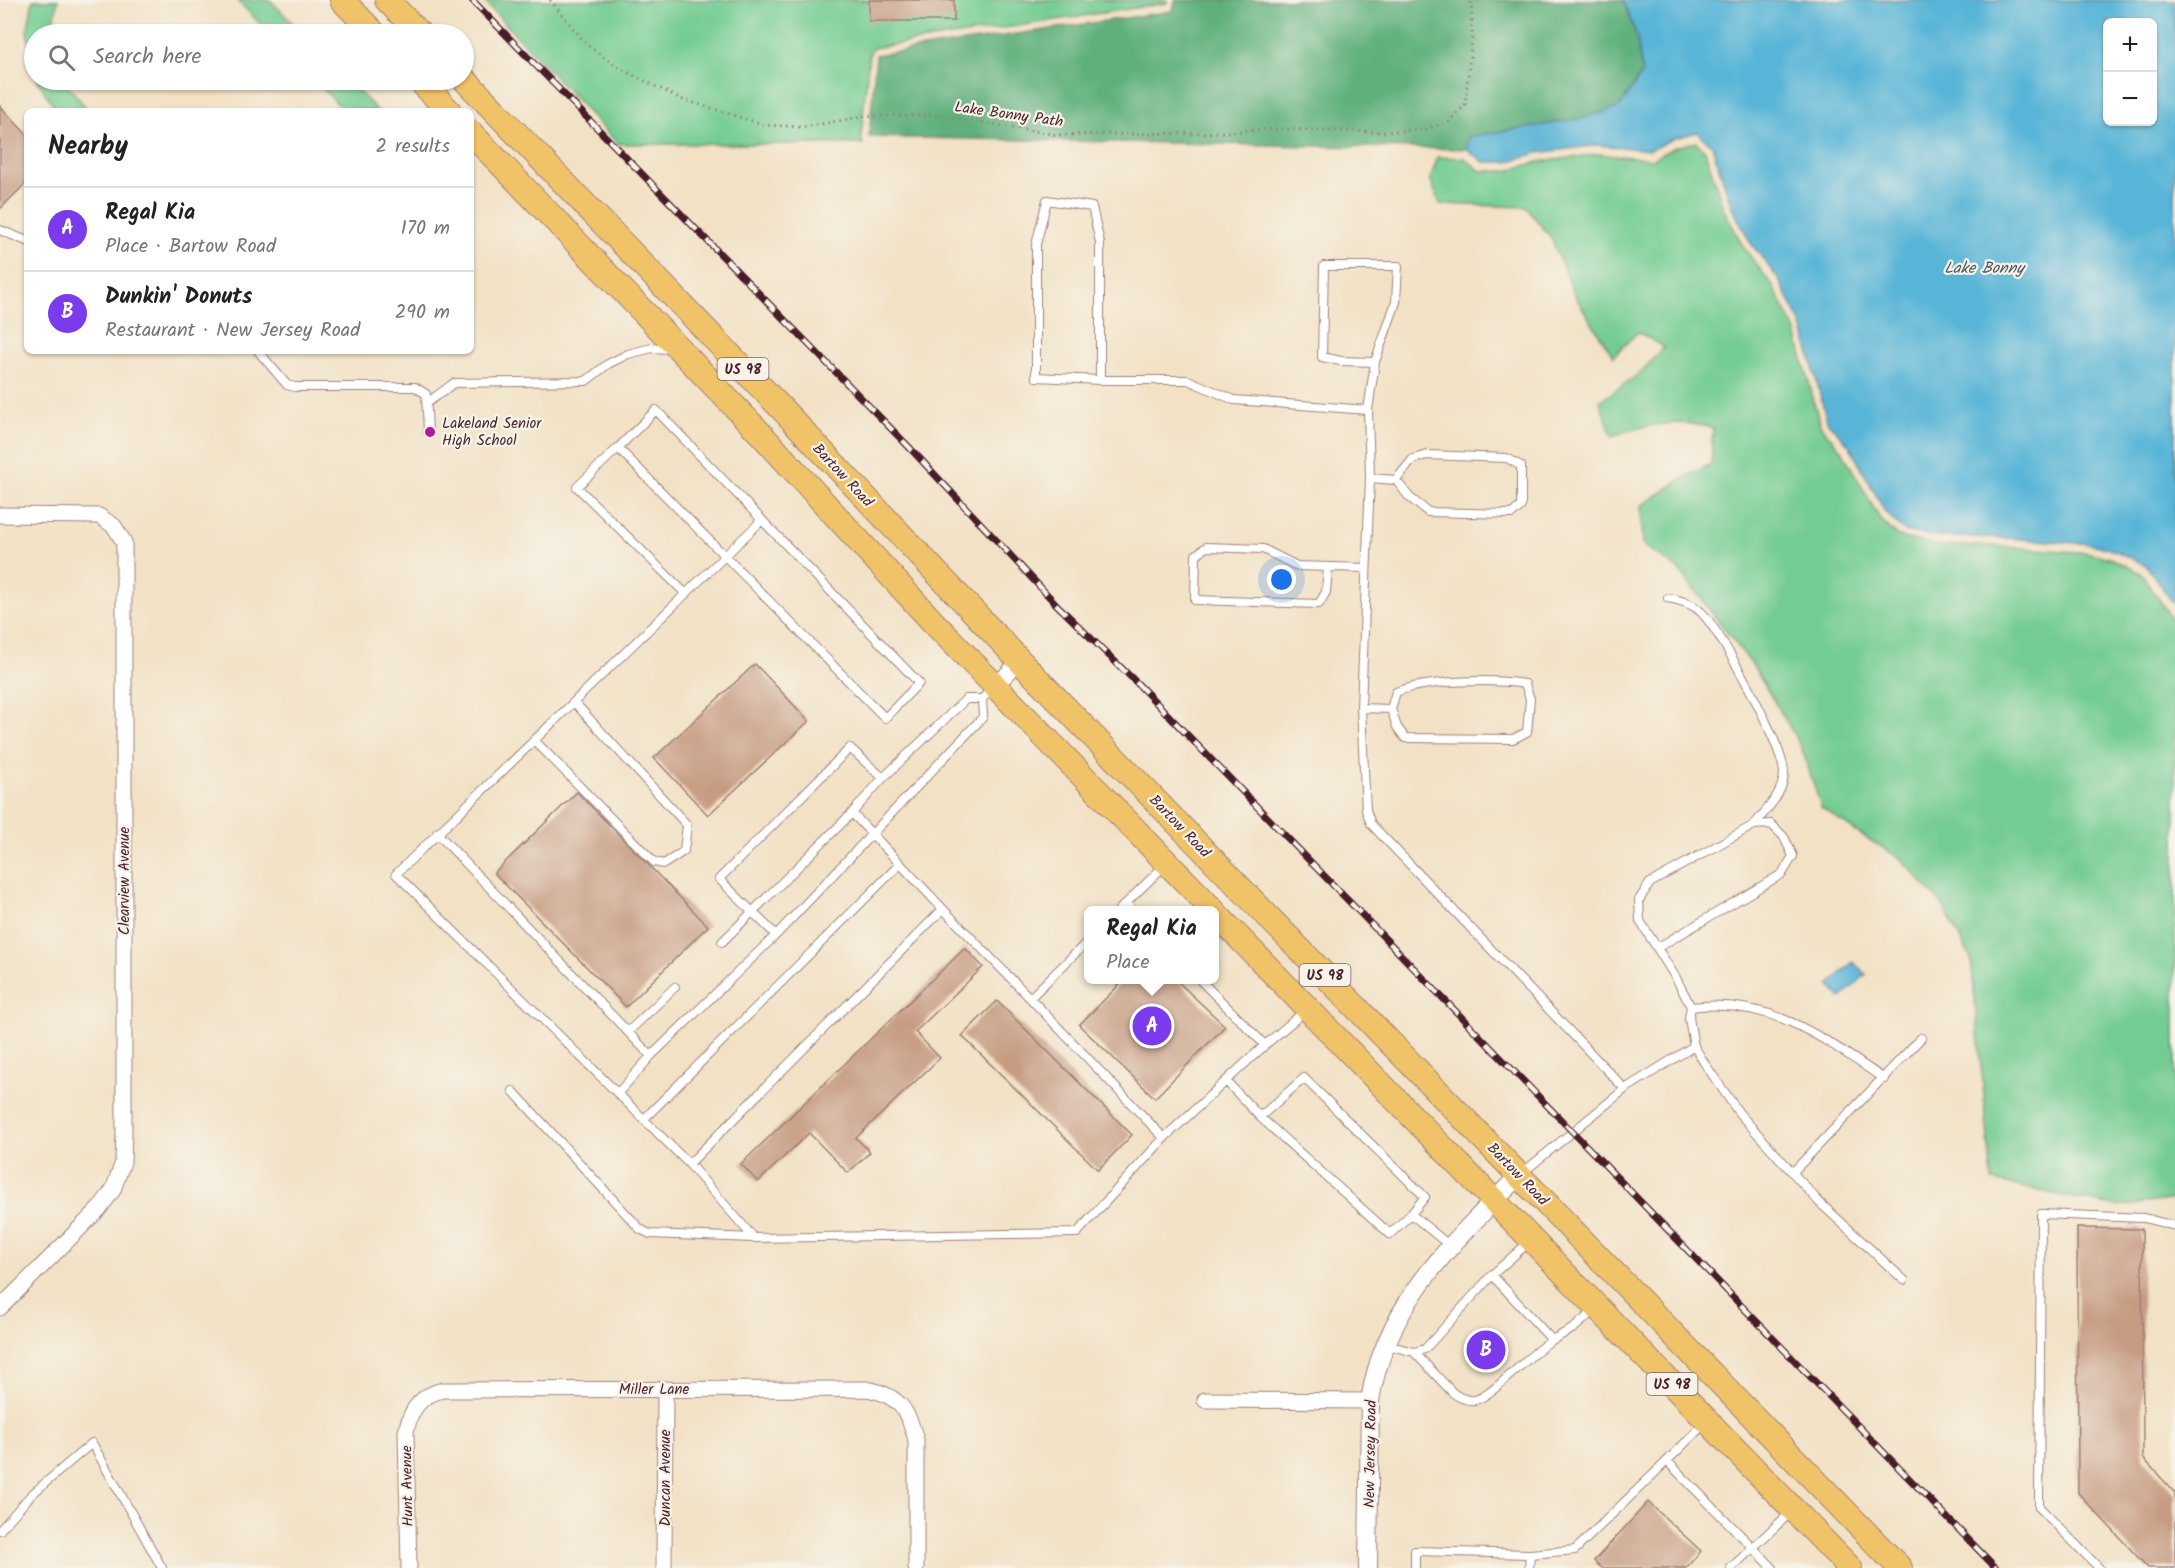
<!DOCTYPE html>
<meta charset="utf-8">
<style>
body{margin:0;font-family:Kalam,sans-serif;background:#f2f2f2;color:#222}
.controls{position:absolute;right:18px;top:18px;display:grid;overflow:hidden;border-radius:9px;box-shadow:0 2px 4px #0004}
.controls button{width:54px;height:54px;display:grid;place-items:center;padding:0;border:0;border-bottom:2px solid #e0e0e0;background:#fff;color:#222;font:30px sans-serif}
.you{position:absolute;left:1282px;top:580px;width:21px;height:21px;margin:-15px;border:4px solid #fff;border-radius:50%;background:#1a73e8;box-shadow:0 0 0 9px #1a73e833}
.badge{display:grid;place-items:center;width:39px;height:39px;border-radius:50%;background:#7c3aed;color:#fff;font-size:20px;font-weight:700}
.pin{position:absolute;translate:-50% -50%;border:3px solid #fff;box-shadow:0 2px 6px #0006}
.popup{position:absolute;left:1084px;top:906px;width:135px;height:78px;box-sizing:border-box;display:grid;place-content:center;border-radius:9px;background:#fff;filter:drop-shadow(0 2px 4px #0005);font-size:20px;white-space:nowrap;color:#767676}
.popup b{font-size:22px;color:#222}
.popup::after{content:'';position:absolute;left:50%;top:100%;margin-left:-12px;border:12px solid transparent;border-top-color:#fff}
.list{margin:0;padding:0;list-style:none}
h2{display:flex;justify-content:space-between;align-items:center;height:78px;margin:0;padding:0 24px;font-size:26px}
h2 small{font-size:20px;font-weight:400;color:#767676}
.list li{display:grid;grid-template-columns:39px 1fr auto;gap:18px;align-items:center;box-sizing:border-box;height:84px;padding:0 24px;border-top:2px solid #e0e0e0}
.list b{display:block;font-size:22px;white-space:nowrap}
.list p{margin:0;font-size:20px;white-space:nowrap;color:#767676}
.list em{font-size:20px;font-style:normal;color:#767676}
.icon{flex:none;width:33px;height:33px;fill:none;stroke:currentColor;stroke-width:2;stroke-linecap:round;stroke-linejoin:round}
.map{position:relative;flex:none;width:2175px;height:1568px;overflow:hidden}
.search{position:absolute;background:#fff;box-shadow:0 2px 4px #0004;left:24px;top:24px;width:450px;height:66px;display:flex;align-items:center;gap:15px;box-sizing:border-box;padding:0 21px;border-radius:33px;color:#767676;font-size:22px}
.panel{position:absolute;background:#fff;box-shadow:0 2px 4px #0004;left:24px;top:108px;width:450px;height:246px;border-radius:9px}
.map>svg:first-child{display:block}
.green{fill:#73cc93;stroke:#5e765f;stroke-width:1.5}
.forest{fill:#5eb07d;stroke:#546854;stroke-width:1.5}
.water{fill:#59b5d7;stroke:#526a81;stroke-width:1.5;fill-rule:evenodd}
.building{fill:#c69b82}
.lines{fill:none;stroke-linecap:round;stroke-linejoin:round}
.service-casing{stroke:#9e8078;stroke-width:10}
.minor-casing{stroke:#9e8078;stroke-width:17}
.tertiary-casing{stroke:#9e8078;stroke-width:20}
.primary-casing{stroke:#9e8078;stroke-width:26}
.path{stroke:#9e8078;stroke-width:3;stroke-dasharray:1.5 4.5;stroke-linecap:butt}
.service{stroke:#fff;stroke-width:8}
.minor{stroke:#fff;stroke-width:15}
.tertiary{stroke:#fff;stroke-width:18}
.primary{stroke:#f1c369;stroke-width:24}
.rail-casing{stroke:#4a1f2b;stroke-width:7}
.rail{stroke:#f7f3e8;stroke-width:4.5;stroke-dasharray:14;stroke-linecap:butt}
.poi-dot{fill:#b5179e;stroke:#f7f3e8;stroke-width:2}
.labels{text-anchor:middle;stroke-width:4.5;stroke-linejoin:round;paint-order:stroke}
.shield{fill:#f7f3e8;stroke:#7e5f64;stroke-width:1.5}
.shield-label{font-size:14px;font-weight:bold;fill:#4a1f2b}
.street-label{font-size:15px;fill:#4a1f2b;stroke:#f7f3e8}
.poi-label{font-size:15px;fill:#4a1f2b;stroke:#f7f3e8;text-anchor:start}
.water-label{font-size:16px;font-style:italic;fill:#4f5467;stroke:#f7f3e8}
</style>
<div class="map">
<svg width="2175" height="1568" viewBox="0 0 2175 1568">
<rect width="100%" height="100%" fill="#f7f3e8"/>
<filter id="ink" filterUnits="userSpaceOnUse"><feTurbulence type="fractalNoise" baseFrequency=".0167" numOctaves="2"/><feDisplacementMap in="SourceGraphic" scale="12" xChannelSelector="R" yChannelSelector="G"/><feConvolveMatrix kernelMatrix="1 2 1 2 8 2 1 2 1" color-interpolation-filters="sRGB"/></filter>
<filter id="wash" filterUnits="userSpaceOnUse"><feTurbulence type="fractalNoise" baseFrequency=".008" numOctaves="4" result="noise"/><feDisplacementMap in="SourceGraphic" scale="24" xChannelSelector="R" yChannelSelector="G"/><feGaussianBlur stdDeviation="1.35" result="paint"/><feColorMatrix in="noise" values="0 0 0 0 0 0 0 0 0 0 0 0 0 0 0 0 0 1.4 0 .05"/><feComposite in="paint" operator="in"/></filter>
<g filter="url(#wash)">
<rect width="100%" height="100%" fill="#f2e1c5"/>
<path class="green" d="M33 0H58L51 34H34V73L27 32Z
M237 0H270L303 34H270Z
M483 0H1167V3L873 48 869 55 861 136 863 144H618Z
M37 80H63L89 111H57Z
M314 80H347L378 111H345Z
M1696 142 1705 151 1724 210 1744 248 1772 285 1795 329 1820 425 1842 451 1880 519 1898 537 1941 546H1992L2091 553 2113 559 2141 573 2175 623V1199L2118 1207 1992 1181 1971 959 1942 904 1900 858 1858 833 1821 807 1801 746 1753 666 1678 569 1643 545 1641 506 1685 477 1711 464 1713 428C1677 418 1646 425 1612 436L1600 401 1640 373 1664 347 1638 332 1613 356 1576 298 1551 238 1526 207 1440 204 1430 179 1438 157 1464 158 1481 171H1507L1538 162 1599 154 1652 159 1675 147Z"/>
<path class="forest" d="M1175 0H1623L1637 37 1642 73 1620 107 1580 119 1469 137 1467 149 869 137 876 55 1173 11Z"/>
<path class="water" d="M1623 0H2175V606L2146 565 2116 551 2092 544 1992 537H1941L1904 531 1885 512 1849 445 1827 421 1802 325 1779 280 1750 242 1731 205 1712 145 1697 132 1672 139 1650 150 1599 145 1537 153 1507 162H1484L1467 149 1468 137 1580 119 1620 107 1642 73 1637 37ZM2108 22H2152V122H2108Z
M1853 962 1866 974 1841 998 1829 985Z"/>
<g id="blocks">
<path class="building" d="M869 0H954V21H869Z
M0 106 27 135V182L0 209Z
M755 664 809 721 708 815 654 758Z
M577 792 708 926 626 1007 494 873Z
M965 948 983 967 915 1032 940 1058 856 1138 870 1152 848 1173 809 1133 758 1182 741 1164Z
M1124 980H1176L1225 1026 1155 1098 1079 1025Z
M997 1001 1132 1135 1098 1170 962 1036Z
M2077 1228 2142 1229 2143 1458 2175 1493V1568H2148L2078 1493Z
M1648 1502 1701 1551 1686 1568H1602L1594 1561Z"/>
</g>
</g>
<g filter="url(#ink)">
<use href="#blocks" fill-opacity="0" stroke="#9e8078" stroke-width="1.5"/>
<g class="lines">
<defs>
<path id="service" d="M1047 200 1092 207 1100 243V380L1036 377V245Z
M0 230 27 241
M1324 266H1398L1396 302 1375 362 1341 361 1322 357Z
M258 351 287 385 295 387H415L426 394 428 432
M1375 362 1368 410 1370 478 1361 708 1366 810 1371 824 1625 1089
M1100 380H1188L1234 400 1368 410
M427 403 454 383 586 381 608 364 628 354 652 348 671 349
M618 448 656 410 919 683 885 718 618 448 577 487 686 594
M1370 478 1396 480 1413 459 1427 455 1507 458 1521 466V506L1512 514 1428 512 1409 497 1396 480
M761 521 396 874 689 1164 943 909 852 813
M1328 567 1326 592 1319 604 1195 600 1196 555 1206 547 1263 549 1297 566 1365 568
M1668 598C1680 600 1692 603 1701 612 1721 631 1785 749 1784 774 1783 794 1766 810 1754 825
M1361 708 1391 709 1396 692C1427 680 1491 679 1525 684L1530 699 1527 732 1513 739 1405 738 1397 727 1391 709
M534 740 654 862 664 864 684 851 687 825 574 702
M437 833 651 1056 776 935 983 717 982 699
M1126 904 1133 910
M943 909 1030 998 1089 940
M1119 910 1165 865
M776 935 719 879 850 748 883 778
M722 942 852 813 883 778 966 699H982L993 688
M1657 948 1782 874 1793 856 1784 837 1771 824 1754 825 1650 883 1639 900 1640 921 1676 978 1691 1007 1689 1018 1694 1046 1705 1064 1739 1113 1819 1202 1904 1280
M1200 980 1265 1045 1305 1011
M1030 998 1164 1138 1265 1045
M1691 1007C1770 997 1822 1037 1884 1079
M628 1032 675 987
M1226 1081 1260 1117 1304 1078 1425 1197 1411 1214 1450 1246
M513 1091 640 1229 650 1234 754 1238
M618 1093 651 1056
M1260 1117 1390 1234 1411 1214
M644 1119 900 864
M689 1164 754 1238 1077 1233 1164 1138
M1793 1172 1921 1038
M1521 1174 1625 1089 1694 1046
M1492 1275 1552 1340 1574 1328 1596 1309
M1387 1345 1414 1352 1425 1349 1492 1275 1529 1242
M1414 1352 1453 1393C1460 1398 1466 1401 1475 1400 1493 1396 1531 1352 1552 1340
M1706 1422 1667 1461 1773 1568
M0 1530 31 1495 92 1443 162 1568
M1530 1554 1575 1550 1667 1461
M1415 1568V1551L1530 1554 1529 1568
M1731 1568 1792 1511
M2099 1568 2039 1507 2041 1214 2144 1218 2175 1226"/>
<path id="minor" d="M0 515 99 516 114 526 124 542V1133L123 1162 113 1190 99 1209 0 1308
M995 686 1020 661
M1205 1400 1370 1401
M409 1568 406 1432C410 1410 420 1395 443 1390L867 1389C899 1395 908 1410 916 1440V1568
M664 1568 665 1389"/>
<path id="tertiary" d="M1368 1568 1370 1401C1384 1305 1454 1241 1520 1175"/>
<path id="primary" d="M342 0 375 34
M387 0 420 34
M464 79 782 409 1020 661 1900 1568
M419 80 449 111
M471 133 760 433 933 622 1213 910
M1215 913 1850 1568"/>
</defs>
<use href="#service" class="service-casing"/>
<use href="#minor" class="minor-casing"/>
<use href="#tertiary" class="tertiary-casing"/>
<use href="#primary" class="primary-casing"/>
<path class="path" d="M550 0 587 45 619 68 681 99 765 125 804 127 866 116 934 115 1058 135 1203 133 1282 129 1385 132 1425 129 1449 122 1465 105 1472 37 1471 0"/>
<use href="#service" class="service"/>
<use href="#minor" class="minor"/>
<use href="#tertiary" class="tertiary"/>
<use href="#primary" class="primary"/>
<defs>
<path id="rail" d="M472 0 909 447 1057 605 1138 684 1996 1568"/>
</defs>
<use href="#rail" class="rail-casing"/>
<use href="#rail" class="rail"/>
</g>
</g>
<circle class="poi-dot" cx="430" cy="432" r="6"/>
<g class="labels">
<g class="shield">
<rect x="717.5" y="358" width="51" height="22" rx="4.5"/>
<rect x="1299.5" y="964" width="51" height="22" rx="4.5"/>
<rect x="1646.5" y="1373" width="51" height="22" rx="4.5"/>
</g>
<g class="shield-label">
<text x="743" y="374">US 98</text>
<text x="1325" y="980">US 98</text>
<text x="1672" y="1389">US 98</text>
</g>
<g class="street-label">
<text transform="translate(1009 114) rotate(8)" y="5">Lake Bonny Path</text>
<text transform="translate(843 475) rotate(47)" y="5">Bartow Road</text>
<text transform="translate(1180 826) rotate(46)" y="5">Bartow Road</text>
<text transform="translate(124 881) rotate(-90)" y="5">Clearview Avenue</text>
<text transform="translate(1518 1174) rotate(46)" y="5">Bartow Road</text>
<text x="654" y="1394">Miller Lane</text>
<text transform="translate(1370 1454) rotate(-89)" y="5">New Jersey Road</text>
<text transform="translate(665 1478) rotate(-90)" y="5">Duncan Avenue</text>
<text transform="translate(407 1486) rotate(-91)" y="5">Hunt Avenue</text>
</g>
<g class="poi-label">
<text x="442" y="428">Lakeland Senior<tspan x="442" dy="17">High School</tspan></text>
</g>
<g class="water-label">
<text x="1984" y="273">Lake Bonny</text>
</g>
</g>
</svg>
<div class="controls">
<button>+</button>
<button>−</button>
</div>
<div class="you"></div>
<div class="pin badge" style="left:1152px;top:1026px">A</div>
<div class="popup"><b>Regal Kia</b>Place</div>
<div class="pin badge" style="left:1486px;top:1350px">B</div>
<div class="search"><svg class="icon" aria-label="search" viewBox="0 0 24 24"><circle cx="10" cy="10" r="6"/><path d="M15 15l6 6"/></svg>Search here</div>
<section class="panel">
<h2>Nearby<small>2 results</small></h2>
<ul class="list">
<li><span class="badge">A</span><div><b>Regal Kia</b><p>Place · Bartow Road</p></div><em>170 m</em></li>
<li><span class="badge">B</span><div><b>Dunkin' Donuts</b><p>Restaurant · New Jersey Road</p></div><em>290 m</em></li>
</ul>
</section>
</div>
